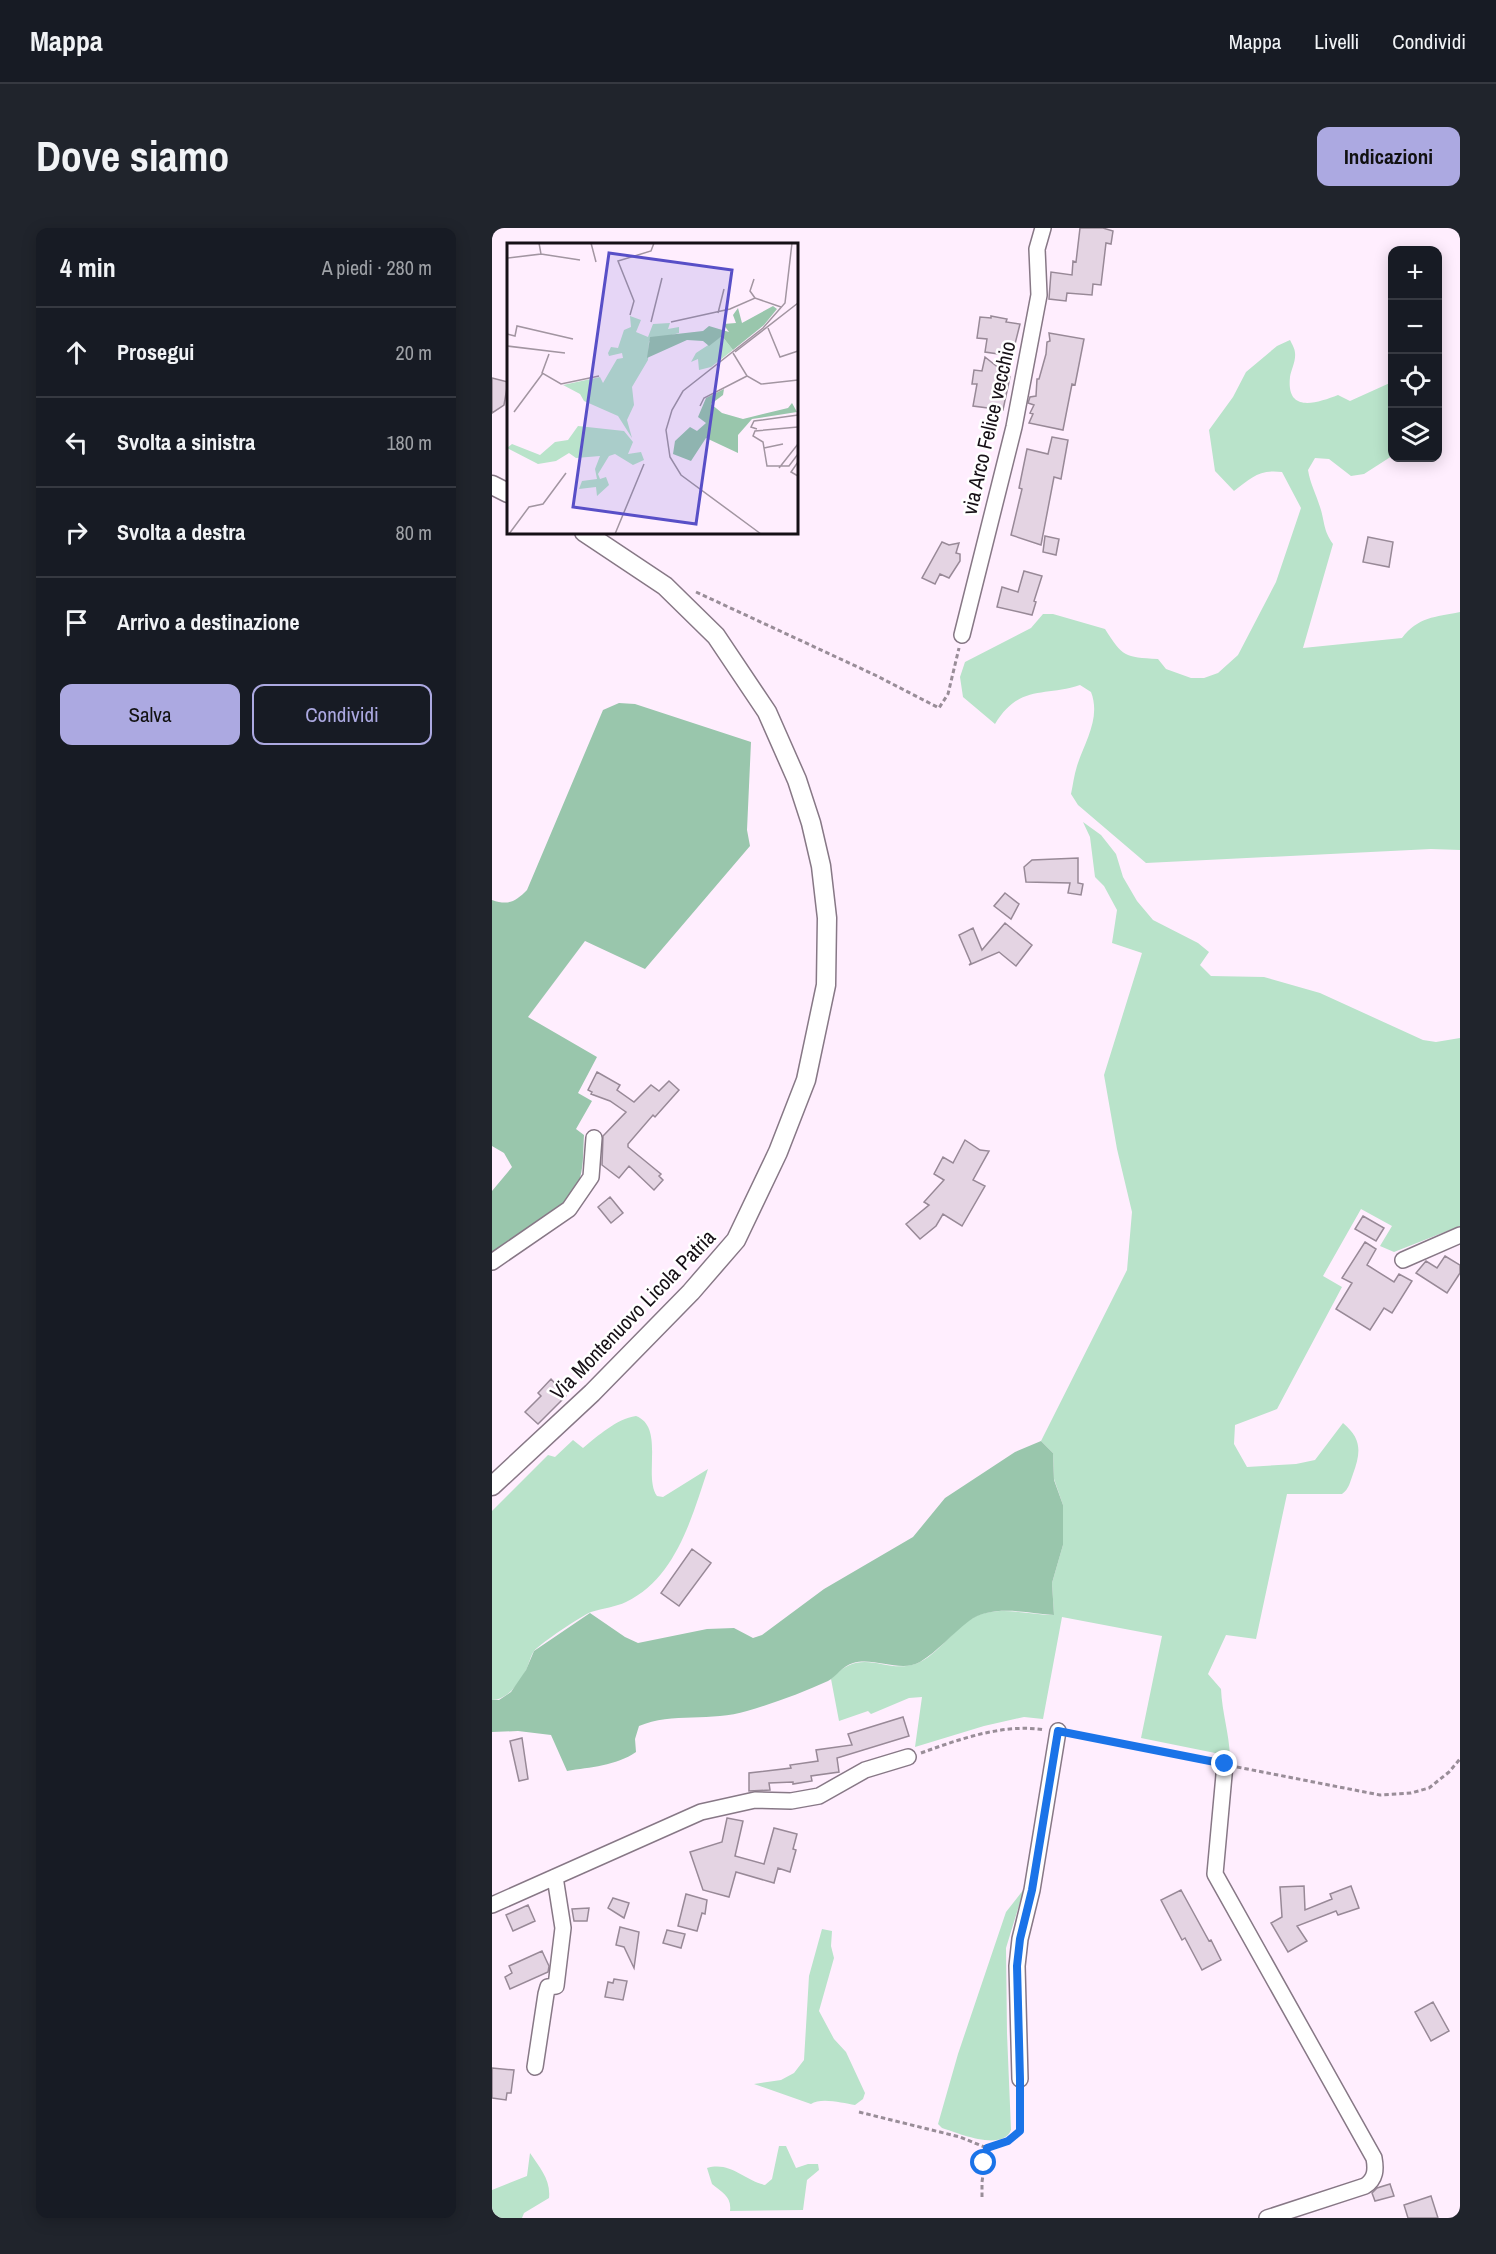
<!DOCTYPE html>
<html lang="it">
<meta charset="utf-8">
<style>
body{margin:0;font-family:"Archivo Narrow",sans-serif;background:#20242c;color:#f1f3f6}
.controls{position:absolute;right:18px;top:18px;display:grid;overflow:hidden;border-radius:12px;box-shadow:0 3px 15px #0003}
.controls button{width:54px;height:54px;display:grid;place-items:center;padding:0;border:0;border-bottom:2px solid #363941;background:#171b24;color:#f1f3f6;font:30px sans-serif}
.stop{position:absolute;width:18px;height:18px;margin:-14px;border:4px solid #1a73e8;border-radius:50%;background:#fff}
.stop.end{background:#1a73e8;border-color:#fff;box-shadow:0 2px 6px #0008}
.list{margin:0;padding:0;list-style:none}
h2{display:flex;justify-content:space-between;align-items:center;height:78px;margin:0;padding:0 24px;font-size:26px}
h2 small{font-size:20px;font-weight:400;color:#9ea1a6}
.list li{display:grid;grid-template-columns:39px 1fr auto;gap:18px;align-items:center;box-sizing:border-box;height:90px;padding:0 24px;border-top:2px solid #363941}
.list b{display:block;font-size:22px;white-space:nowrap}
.list em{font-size:20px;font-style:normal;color:#9ea1a6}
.actions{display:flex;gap:12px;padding:18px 24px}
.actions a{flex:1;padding:14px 0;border:2px solid #aca9e1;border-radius:12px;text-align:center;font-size:21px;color:#aca9e1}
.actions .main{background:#aca9e1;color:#111}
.icon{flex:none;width:33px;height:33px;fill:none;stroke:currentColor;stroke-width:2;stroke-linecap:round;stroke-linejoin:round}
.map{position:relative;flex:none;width:968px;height:1990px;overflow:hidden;border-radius:12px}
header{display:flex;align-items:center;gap:36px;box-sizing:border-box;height:84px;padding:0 30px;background:#171b24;border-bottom:2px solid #363941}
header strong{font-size:28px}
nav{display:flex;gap:33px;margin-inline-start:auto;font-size:21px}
.intro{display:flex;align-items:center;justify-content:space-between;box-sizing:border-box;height:144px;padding:0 36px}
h1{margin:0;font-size:42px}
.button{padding:15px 27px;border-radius:12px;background:#aca9e1;color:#111;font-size:21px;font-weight:700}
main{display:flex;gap:36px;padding:0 36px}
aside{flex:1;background:#171b24;border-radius:12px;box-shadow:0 3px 15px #0003}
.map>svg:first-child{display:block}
.green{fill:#b9e3ca}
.forest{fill:#99c6ac}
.building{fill:#e4d4e3;stroke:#988997;stroke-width:1.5}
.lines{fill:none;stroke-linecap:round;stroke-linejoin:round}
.minor-casing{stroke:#877886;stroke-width:18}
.major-casing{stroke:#877886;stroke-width:21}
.path{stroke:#998d98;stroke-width:3;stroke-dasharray:4.5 3;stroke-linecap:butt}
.minor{stroke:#fff;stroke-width:15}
.major{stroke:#fff;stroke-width:18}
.route{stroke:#1a73e8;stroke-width:8}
.labels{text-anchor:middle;stroke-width:5;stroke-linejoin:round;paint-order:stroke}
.street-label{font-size:21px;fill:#161016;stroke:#fff}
.inset-road{fill:none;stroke:#a295a1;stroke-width:1.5}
.view{fill:#584fc7;fill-opacity:0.15;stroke:#584fc7;stroke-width:3}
.inset-edge{fill:none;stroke:#161016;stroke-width:3}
</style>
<header>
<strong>Mappa</strong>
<nav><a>Mappa</a><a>Livelli</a><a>Condividi</a></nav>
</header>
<div class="intro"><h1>Dove siamo</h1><a class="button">Indicazioni</a></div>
<main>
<aside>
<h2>4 min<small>A piedi · 280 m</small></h2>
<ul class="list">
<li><svg class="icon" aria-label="ahead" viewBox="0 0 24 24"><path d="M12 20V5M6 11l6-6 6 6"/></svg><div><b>Prosegui</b></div><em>20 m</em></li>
<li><svg class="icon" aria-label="left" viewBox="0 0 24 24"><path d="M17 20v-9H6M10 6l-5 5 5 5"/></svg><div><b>Svolta a sinistra</b></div><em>180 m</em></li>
<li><svg class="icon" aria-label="right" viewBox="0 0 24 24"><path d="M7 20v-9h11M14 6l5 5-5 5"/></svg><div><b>Svolta a destra</b></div><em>80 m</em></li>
<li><svg class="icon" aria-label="arrive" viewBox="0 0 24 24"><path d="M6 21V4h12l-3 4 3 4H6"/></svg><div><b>Arrivo a destinazione</b></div></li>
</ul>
<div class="actions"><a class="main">Salva</a><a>Condividi</a></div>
</aside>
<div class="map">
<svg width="968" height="1990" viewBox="0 0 968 1990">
<rect width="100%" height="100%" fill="#ffeefe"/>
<path class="green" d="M798 112C800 116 803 121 803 125 804 133 799 142 798 149 794 186 825 175 846 167L858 173 900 154V228L872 246 859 248 837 231 823 230 816 242C818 255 824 266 828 279 833 294 831 302 841 316L811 420 910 410C926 389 943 389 968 384V622L939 621 654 635 586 577 579 566C581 557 582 547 585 538 593 513 609 490 599 464L588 457C552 469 527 456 503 496L471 469 468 449 473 434 539 400 551 386H561L613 401C631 429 632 429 666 431L674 441 699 450H712L726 445 746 427 784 354 809 280 790 244C767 241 759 250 742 263L723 243 717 202 741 169 754 144 785 118Z
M591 594 609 607 624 626 631 649 645 673 661 692 706 715 717 724 708 737 719 748 772 749 828 765 931 812 944 814 968 810V998L902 1024 888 1018 900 998 869 981 831 1048 850 1059 785 1181 743 1197 742 1216 755 1239 804 1236 823 1232 851 1195C870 1211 869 1224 861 1246 858 1254 857 1261 850 1266H795L764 1411 734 1407 716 1446 729 1461C730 1484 737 1505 738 1528L649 1510 670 1408 570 1389 551 1491 532 1489 492 1498 423 1519 430 1469 417 1470 379 1486 376 1483 347 1493 339 1451C371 1416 393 1448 426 1435 445 1427 461 1402 479 1391 503 1376 536 1387 562 1387L560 1355 571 1317V1277L562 1251 561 1225 549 1213 635 1042 640 984 625 921 612 847 650 725 620 715 625 682 612 658 603 649 598 609Z
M144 1188C173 1199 151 1249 165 1268L171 1269 216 1241C200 1289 184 1350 134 1374 124 1379 111 1380 99 1384 89 1388 49 1415 42 1423 39 1427 37 1435 35 1440 29 1453 16 1472 0 1472V1283L56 1227 63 1229 81 1212 91 1220C106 1208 124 1191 144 1188Z
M532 1661 514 1720 515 1805 519 1902C510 1924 466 1905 450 1900L446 1896 466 1826 514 1684Z
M330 1701 340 1703 339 1718 342 1730 327 1783 342 1811 354 1824 373 1865 371 1871 363 1877C351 1875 329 1869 319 1876L262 1856 289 1852 302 1845 312 1832 317 1748Z
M287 1918H294L304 1940 316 1936H326L327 1942 315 1952 311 1982 238 1983C240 1969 230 1964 220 1956L215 1940C238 1933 252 1952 273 1957L280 1951Z
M38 1925C48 1940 59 1952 57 1970L32 1985 30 1990H0V1962L35 1948Z"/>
<path class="forest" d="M127 475 143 476 259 514 255 602 258 618 153 741 93 713 36 789 105 829 86 865 100 873 84 901 92 907C91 921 92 936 88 950 78 980 26 1009 0 1028V963L20 939 12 925 0 918V672C17 678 24 673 35 662L111 482Z
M549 1213 561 1225 562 1252 571 1277V1317L560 1355 562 1387C536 1385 499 1376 477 1393 461 1405 446 1423 428 1434 409 1445 383 1429 361 1435 350 1438 345 1448 336 1453 310 1465 282 1475 255 1483 220 1494 180 1484 147 1498L143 1511 144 1524C124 1538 98 1539 75 1543L59 1507 26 1503 0 1504V1472H7L19 1464 34 1442 42 1423 98 1385 133 1409 146 1415 215 1401 242 1400 261 1410 270 1407 332 1361 421 1309 453 1270 523 1224Z"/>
<path class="building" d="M588 0H611L621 3 619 16 614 15 609 57 601 56 600 67 575 65 574 73 557 71 559 44 580 47 581 33 584 34Z
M499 88 515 91 514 94 528 96 520 128 493 124 495 111 485 110 488 89 499 90Z
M557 105 592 111 583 157 580 156 571 202 537 195 541 186 538 185 542 177 536 175 538 169 544 168 545 151H547L554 126 555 114 558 113Z
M493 129 518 149 511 182 481 178 485 156H480L482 142 490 143Z
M0 150 16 154 12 177 0 185Z
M560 209 576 212 569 251 562 249 549 317 519 307 530 261 527 260 535 221 556 226Z
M553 308 567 311 564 327 551 324Z
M876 309 901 314 897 339 871 334Z
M450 314 457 317 467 315 464 325 468 326V333L457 350 448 346 443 356 430 350Z
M532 343 550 348 542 373 544 374 540 387 505 379 510 359 526 364Z
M586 630V655L591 656 589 667 576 665 578 655 534 654 532 639 540 632Z
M513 665 527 676 519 691 502 678Z
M513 695 540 717 524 738 507 724 477 737 479 735 467 707 481 700 490 722Z
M105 844 128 857 125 862 142 874 159 857 167 863 177 853 187 862 163 889 161 887 136 916V919L169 946 167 948 171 952 162 962 137 938 127 950 110 937 111 908 134 884 118 873 99 866 100 864 96 862Z
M473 912 488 922 497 923 481 952 493 958 470 998 451 986 444 998 428 1011 414 996 437 977 432 974 452 952 442 946 451 929 461 935Z
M118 969 131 985 119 995 106 979Z
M871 988 892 1000 884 1013 863 1001Z
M873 1014 884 1021 875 1037 902 1054 907 1046 920 1053 900 1085 892 1080 878 1102 844 1081 860 1055 850 1050Z
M953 1028 968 1037V1045L955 1065 924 1045 934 1033 945 1040Z
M59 1151 74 1168 46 1196 33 1184 49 1168 46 1165Z
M200 1321 219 1335 187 1378 169 1365Z
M411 1489 417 1508 345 1530 347 1544 319 1548 320 1553 301 1556V1554L277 1555 278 1562 257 1563V1545L299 1540 298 1537 326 1533 324 1522 360 1517 356 1506Z
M30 1510 36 1551 27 1553 18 1513Z
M235 1590 251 1593 243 1628 272 1636 282 1600 305 1606 301 1621 304 1622 298 1644 286 1640 282 1655 244 1644 237 1669 211 1662 198 1624 230 1614Z
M812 1658 813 1682 840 1671 838 1666 859 1658 867 1680 846 1687 844 1683 805 1698 815 1713 796 1724 779 1695 790 1689 788 1659Z
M689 1662 717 1713 719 1712 729 1732 710 1742 693 1710 690 1712 669 1672Z
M194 1666 215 1672 213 1686 210 1685 205 1703 186 1698Z
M121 1670 137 1675 132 1690 116 1680Z
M36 1677 43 1693 21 1703 14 1687Z
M97 1680 95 1693H82L80 1681Z
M128 1699 147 1704 142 1740 132 1719 124 1717Z
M175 1702 193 1706 189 1720 171 1715Z
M50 1723 57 1738 56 1744 18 1761 13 1749 20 1745 17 1738Z
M122 1751 135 1753 131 1772 113 1769 116 1754 121 1755Z
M941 1774 957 1803 939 1813 923 1784Z
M0 1840 22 1842 19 1865H15L14 1872 0 1870Z
M898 1956 902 1968 883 1973 880 1965 885 1960Z
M939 1968 946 1990H916L912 1977Z"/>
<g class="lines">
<defs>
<path id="minor" d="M470 407 522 199 547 67 545 21 551 0
M911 1032 968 1007
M0 1034 77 981 99 949 102 910
M733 1536 723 1646 882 1930C884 1941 884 1951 873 1958L775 1990
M0 1677 209 1584 263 1572 299 1573 327 1568 373 1542 416 1529
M43 1839 54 1766 56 1759 64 1758 71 1700 63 1649
M528 1851 525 1738 528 1711 540 1662 566 1503"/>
<path id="major" d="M0 257 16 265
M0 1258 100 1165 199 1064 244 1012 286 924 314 852 334 757 335 690 329 638 319 595 305 552 275 484 224 408 173 358 92 304"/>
</defs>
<use href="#minor" class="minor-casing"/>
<use href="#major" class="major-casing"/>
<path class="path" d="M204 364 383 447 447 480 456 466 467 420
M580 1506 718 1533
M429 1525C468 1511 512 1495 553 1502
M745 1539 888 1567 919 1565 937 1560 957 1544 968 1531
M367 1884 468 1909 495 1920
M490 1969V1954L495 1920 516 1913 527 1903 529 1863"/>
<use href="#minor" class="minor"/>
<use href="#major" class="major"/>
</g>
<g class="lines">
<path class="route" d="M492 1935 495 1920 516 1913 528 1903V1851L525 1738 528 1711 540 1662 566 1503 733 1536"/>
</g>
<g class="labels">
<g class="street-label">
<text transform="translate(497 200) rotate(-77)" y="7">via Arco Felice vecchio</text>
<text transform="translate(141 1087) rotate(-46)" y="7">Via Montenuovo Licola Patria</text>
</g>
</g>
<g transform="translate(15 15)">
<rect width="291" height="291" fill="#ffeefe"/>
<path d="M123 73 134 77 129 89 141 94 146 81 163 80 161 86 172 84V90L142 98 141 117 125 144 127 162 120 177 125 195 111 173 77 158 73 151 56 142 93 134 96 140 110 116 116 115 115 110 102 113 101 110 104 104 111 105 117 87 124 84ZM215 93 226 107 204 124 192 127 191 116 184 119 189 110ZM71 183 117 188 126 199 121 211 134 209 137 217 126 222 108 211 102 213 91 231 93 236 99 234 102 242 90 253 89 244 72 246 75 238 90 236 88 226 93 213 69 215 62 210 49 218 31 221 0 205 5 201 33 212 48 199 61 197Z" fill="#b9e3ca"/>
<path d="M266 63 270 66 257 82 226 107 215 93 202 103 196 98 180 97 140 115 143 94 196 88 202 83 222 89 216 81 229 80 226 72 231 65 235 80ZM217 146 216 152 204 161 215 170 236 176 281 165 285 160 290 169 245 176 231 192V210L199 195 184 218 166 211 168 198 183 184 190 188 199 180 191 174 199 155Z" fill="#99c6ac"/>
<path class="inset-road" d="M84 0 89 19M34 11 73 17M0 15 34 11 32 0M247 36 243 48 248 55M211 70 217 46M123 72 127 58 111 18 144 8 147 0M144 79 155 35M164 79 223 66 248 55 274 64M261 85 273 114 291 108M0 91 8 93 10 83 66 96M0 103 58 110M228 109 291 60M226 110 240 133 254 141 291 137M42 111 35 130 54 141 92 133M193 163 197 155 240 133M7 169 36 130M291 184 248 188 246 193 256 199 260 223H282L291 211M250 186 244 184 247 178 291 172M257 205 276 201M291 219 284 229 291 233M272 225 291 201M2 291 22 264 36 261 59 230M108 291 137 221M254 291 174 232 163 214 159 187 165 167 176 148 256 85 278 60 285 0"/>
<path class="view" d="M102 10 225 27 189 281 66 264Z"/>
<rect width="291" height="291" class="inset-edge"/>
</g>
</svg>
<div class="controls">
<button>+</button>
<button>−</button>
<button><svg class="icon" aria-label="locate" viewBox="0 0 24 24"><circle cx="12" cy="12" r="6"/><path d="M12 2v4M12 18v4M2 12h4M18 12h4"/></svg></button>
<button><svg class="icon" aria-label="layers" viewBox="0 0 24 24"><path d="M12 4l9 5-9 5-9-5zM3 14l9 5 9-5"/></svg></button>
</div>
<div class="stop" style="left:492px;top:1935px"></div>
<div class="stop end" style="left:733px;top:1536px"></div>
</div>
</main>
